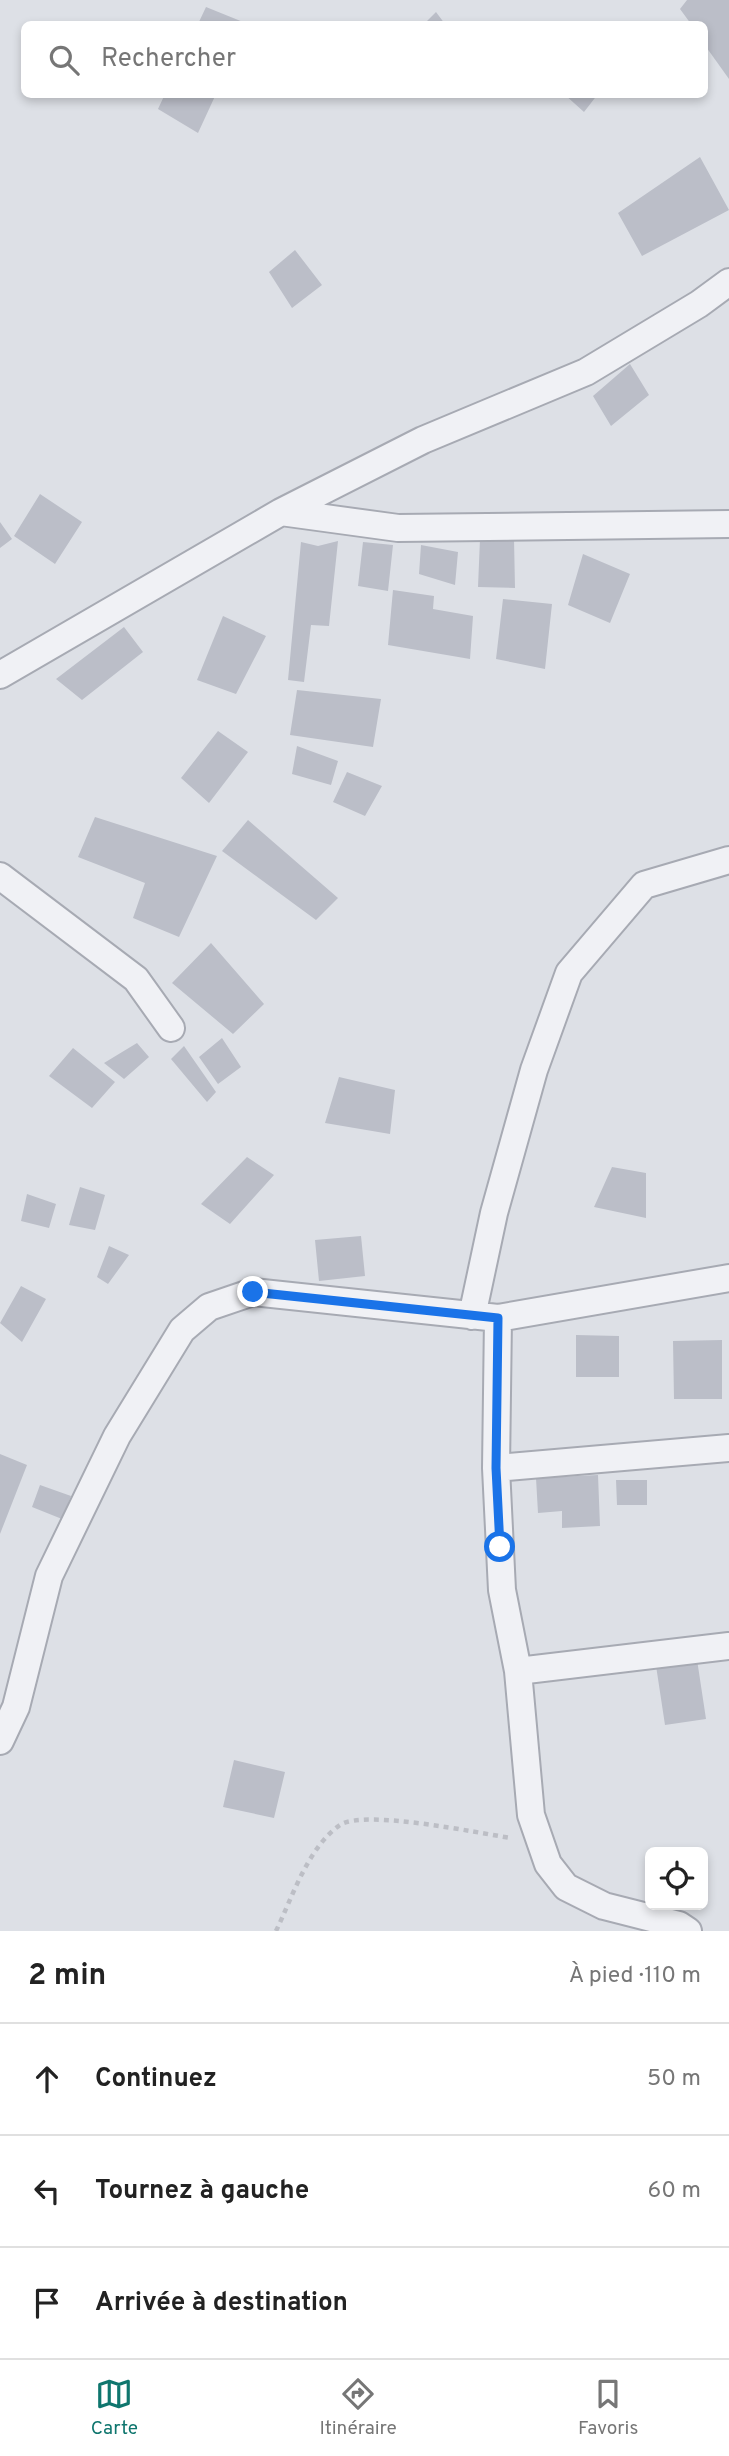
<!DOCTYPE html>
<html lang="fr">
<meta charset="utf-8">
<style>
body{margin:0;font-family:Overpass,sans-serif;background:#f6f6f6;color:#222}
.controls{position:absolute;right:21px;bottom:21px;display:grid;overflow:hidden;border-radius:10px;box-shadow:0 4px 10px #0003}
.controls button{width:63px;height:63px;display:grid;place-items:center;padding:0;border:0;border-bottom:2px solid #e0e0e0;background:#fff;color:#222;font:35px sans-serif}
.stop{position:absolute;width:21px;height:21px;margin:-16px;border:5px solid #1a73e8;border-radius:50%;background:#fff}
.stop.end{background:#1a73e8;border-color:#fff;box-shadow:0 2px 7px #0008}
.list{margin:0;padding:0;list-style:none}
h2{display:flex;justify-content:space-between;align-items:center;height:91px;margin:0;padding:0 28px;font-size:30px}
h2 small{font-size:23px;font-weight:400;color:#767676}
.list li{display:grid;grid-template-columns:46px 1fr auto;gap:21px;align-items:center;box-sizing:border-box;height:112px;padding:0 28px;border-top:2px solid #e0e0e0}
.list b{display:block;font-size:26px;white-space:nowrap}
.list em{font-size:23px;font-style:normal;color:#767676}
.icon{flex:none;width:38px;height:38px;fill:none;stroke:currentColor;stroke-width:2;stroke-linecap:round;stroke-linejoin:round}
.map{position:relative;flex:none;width:729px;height:1931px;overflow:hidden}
.search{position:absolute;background:#fff;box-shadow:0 4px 10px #0003;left:21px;right:21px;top:21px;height:77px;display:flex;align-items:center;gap:18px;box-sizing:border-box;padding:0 24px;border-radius:10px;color:#767676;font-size:26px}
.sheet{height:427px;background:#fff}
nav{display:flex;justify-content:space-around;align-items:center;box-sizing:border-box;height:98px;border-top:2px solid #e0e0e0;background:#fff;font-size:19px;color:#767676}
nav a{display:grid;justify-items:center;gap:4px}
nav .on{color:#0f766e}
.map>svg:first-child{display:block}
.building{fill:#bbbec8}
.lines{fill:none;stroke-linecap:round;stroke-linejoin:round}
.street-casing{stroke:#a7aab3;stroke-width:30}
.path{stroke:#bcbec5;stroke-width:4.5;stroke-dasharray:5 5;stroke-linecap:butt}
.street{stroke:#f0f1f5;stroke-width:26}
.route{stroke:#1a73e8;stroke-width:9}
</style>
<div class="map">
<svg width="729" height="1931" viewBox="0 0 729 1931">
<rect width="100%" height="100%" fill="#dde0e6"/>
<path class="building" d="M687 0H729V79L704 44V24H691L680 9Z
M206 7 248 24H198Z
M436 12 445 24H424Z
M165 94H216L198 133 158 109Z
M564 94H598L584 112Z
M700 157 729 210 642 256 618 213Z
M295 250 322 285 292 308 269 272Z
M630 364 649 395 611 426 593 396Z
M40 494 82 522 55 564 14 536Z
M0 522 12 539 0 548Z
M480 539H514L515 588 478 587Z
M338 541 329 626 311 625 304 682 288 680 301 542 318 546Z
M363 542 393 545 388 591 358 586Z
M421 545 458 552 455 585 419 574Z
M583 554 630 574 610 623 568 605Z
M393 590 434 596 433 609 473 616 470 659 388 645Z
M503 599 552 604 545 669 496 659Z
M223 616 266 636 236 694 197 680Z
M124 627 143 652 82 700 56 679Z
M297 690 381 699 373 747 290 735Z
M218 731 248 752 209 803 181 778Z
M297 746 338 761 331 785 292 774Z
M347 772 382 786 365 816 333 802Z
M95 817 217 856 179 937 133 918 145 883 78 857Z
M248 820 338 898 316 920 222 851Z
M211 943 264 1004 233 1034 172 983Z
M222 1038 241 1067 218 1084 199 1057Z
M137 1043 149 1057 124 1079 104 1063Z
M184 1046 216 1092 207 1102 171 1059Z
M73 1048 115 1082 92 1108 49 1076Z
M339 1077 395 1090 390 1134 325 1123Z
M247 1157 274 1175 230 1224 201 1204Z
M612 1167 646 1173V1218L594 1207Z
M80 1187 105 1195 95 1230 69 1225Z
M27 1194 56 1204 49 1228 21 1221Z
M361 1236 365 1276 319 1281 315 1240Z
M109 1246 129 1255 108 1284 97 1277Z
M21 1286 46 1299 22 1342 0 1323Z
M576 1335 619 1336V1377H576Z
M722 1340V1399H674L673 1341Z
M0 1454 27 1465 0 1534Z
M598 1475 600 1526 562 1528V1511L538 1513 536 1478Z
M616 1480H647V1505H617Z
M40 1485 71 1496 62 1519 32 1507Z
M696 1653 706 1719 665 1725 655 1659Z
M234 1760 285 1772 274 1818 223 1807Z"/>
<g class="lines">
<defs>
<path id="street" d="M281 512 398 528 729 524
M0 675 281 512 423 440 586 372 699 304 729 282
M0 876 136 979 171 1028
M472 1316 494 1213 534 1070 569 973 644 885 729 860
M498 1318 496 1468 502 1590 518 1671 531 1815 548 1864 566 1887 604 1906 679 1925 688 1931
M496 1468 729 1448
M518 1671 729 1646
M0 1741 16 1707 49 1576 117 1436 182 1330 209 1307 253 1292 498 1318 729 1278"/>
</defs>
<use href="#street" class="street-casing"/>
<path class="path" d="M276 1931C292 1898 308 1847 340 1825 364 1809 478 1833 511 1838"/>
<use href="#street" class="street"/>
</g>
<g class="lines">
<path class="route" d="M253 1292 498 1318 496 1468 500 1547"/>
</g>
</svg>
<div class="controls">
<button><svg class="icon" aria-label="locate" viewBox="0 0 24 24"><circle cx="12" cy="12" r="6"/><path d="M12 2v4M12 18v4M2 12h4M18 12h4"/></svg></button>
</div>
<div class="stop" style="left:500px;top:1547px"></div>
<div class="stop end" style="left:253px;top:1292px"></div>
<div class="search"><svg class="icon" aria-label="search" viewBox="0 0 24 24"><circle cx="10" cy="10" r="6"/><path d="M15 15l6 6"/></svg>Rechercher</div>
</div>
<section class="sheet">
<h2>2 min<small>À pied · 110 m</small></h2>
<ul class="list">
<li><svg class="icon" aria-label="ahead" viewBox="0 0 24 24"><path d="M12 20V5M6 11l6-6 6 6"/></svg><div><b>Continuez</b></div><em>50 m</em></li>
<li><svg class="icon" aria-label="left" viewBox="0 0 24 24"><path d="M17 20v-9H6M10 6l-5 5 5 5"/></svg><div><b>Tournez à gauche</b></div><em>60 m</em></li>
<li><svg class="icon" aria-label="arrive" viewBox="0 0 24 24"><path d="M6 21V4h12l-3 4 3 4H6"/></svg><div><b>Arrivée à destination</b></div></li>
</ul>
</section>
<nav>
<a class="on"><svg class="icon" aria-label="map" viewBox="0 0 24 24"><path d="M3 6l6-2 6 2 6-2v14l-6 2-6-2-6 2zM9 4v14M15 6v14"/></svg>Carte</a>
<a><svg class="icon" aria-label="directions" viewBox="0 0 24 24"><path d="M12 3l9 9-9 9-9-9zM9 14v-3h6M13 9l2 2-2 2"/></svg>Itinéraire</a>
<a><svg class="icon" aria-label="saved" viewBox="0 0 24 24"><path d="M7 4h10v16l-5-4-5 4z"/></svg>Favoris</a>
</nav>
